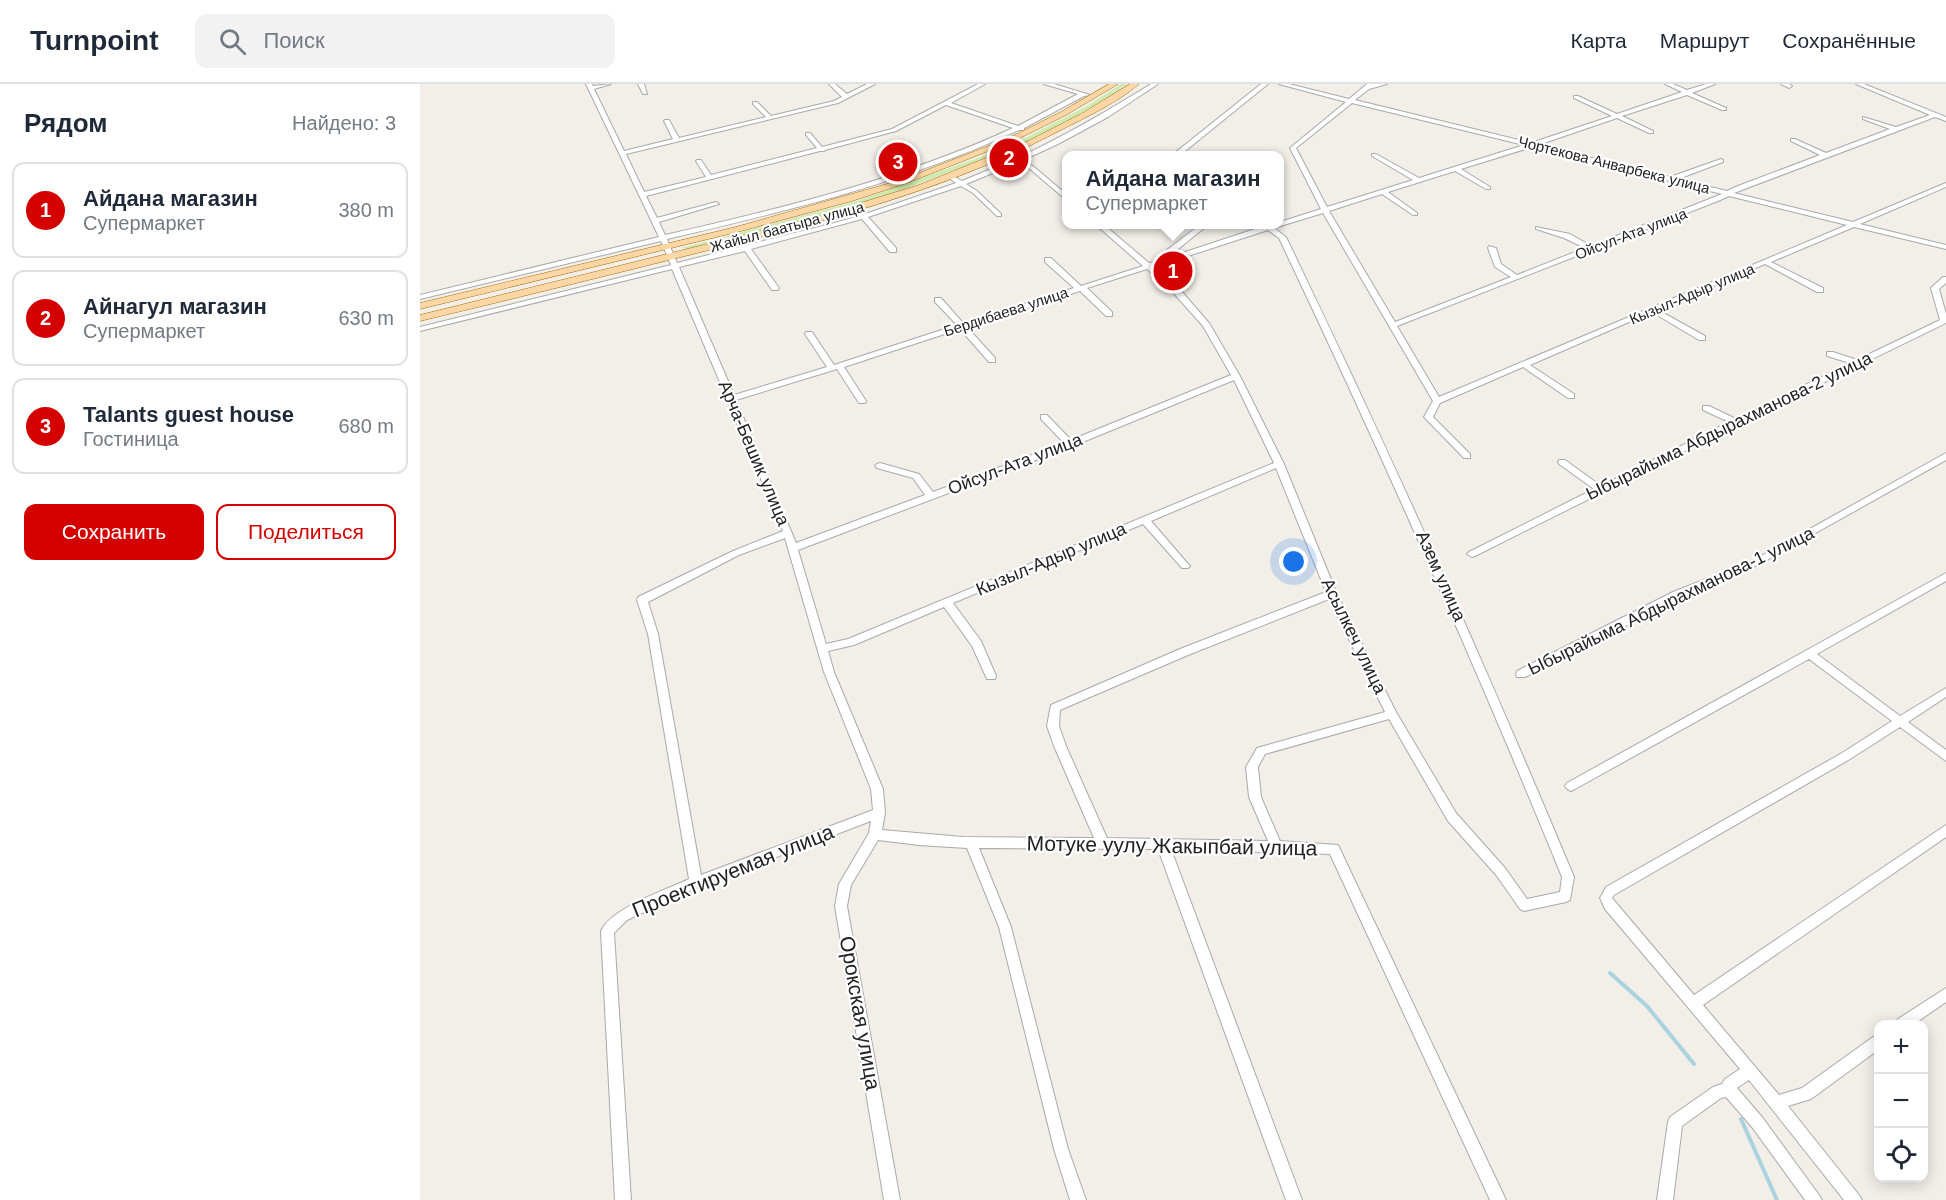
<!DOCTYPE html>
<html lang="ru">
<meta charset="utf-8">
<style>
body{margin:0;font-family:Arial,sans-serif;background:#f2f2f3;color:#1f2937}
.controls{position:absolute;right:18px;bottom:18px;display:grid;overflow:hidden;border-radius:12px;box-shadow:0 3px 15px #0003}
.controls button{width:54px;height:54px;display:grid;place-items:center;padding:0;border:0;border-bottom:2px solid #e0e1e3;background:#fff;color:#1f2937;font:30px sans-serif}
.you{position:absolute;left:874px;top:478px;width:21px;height:21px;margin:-15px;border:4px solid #fff;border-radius:50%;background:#1a73e8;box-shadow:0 0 0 9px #1a73e833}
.badge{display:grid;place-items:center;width:39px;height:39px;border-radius:50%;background:#d40000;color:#fff;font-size:20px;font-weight:700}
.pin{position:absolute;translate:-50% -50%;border:3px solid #fff;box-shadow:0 2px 6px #0006}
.popup{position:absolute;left:642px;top:67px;width:222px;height:78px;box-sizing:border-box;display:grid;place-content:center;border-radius:12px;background:#fff;filter:drop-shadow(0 2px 4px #0005);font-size:20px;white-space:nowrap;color:#747a83}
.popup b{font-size:22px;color:#1f2937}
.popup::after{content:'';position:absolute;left:50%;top:100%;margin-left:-12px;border:12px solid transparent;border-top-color:#fff}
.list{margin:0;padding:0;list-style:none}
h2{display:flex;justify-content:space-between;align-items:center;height:78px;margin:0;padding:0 24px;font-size:26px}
h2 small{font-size:20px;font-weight:400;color:#747a83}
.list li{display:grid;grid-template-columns:39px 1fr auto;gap:18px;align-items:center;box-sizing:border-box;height:96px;margin:0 12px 12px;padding:0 12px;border:2px solid #e0e1e3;border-radius:12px}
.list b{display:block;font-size:22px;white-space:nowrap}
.list p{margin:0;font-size:20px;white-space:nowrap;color:#747a83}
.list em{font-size:20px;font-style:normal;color:#747a83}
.actions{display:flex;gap:12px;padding:18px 24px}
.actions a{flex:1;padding:14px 0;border:2px solid #d40000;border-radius:12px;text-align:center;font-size:21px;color:#d40000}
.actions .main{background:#d40000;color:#fff}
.icon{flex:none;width:33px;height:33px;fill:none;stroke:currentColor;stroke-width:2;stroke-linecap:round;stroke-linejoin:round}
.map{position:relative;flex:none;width:1526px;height:1116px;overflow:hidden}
header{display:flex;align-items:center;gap:36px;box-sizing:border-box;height:84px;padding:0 30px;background:#fff;border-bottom:2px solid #e0e1e3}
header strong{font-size:28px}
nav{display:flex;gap:33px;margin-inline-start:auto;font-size:21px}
.search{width:420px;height:54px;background:#f2f2f3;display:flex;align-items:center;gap:15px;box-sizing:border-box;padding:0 21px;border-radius:12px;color:#747a83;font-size:22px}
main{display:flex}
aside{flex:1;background:#fff}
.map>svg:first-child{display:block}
.grass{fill:#cdebb0}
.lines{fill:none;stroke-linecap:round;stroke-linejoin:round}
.stream{stroke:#aad3df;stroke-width:4}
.minor-casing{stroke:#a9a9a9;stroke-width:2}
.major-casing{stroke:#a06b00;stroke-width:1}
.minor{fill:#fff;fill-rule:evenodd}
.major{fill:#fcd6a4;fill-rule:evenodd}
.labels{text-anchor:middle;stroke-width:4.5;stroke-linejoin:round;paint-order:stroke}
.far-street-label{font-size:15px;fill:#222;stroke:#fff}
.street-label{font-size:18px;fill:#222;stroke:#fff}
.near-street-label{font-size:21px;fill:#222;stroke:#fff}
</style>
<header>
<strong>Turnpoint</strong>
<div class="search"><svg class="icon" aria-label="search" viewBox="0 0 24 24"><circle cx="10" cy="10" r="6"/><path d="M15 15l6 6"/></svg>Поиск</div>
<nav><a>Карта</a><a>Маршрут</a><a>Сохранённые</a></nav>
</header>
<main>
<aside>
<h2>Рядом<small>Найдено: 3</small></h2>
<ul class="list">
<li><span class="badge">1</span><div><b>Айдана магазин</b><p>Супермаркет</p></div><em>380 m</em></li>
<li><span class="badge">2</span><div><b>Айнагул магазин</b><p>Супермаркет</p></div><em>630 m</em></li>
<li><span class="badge">3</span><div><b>Talants guest house</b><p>Гостиница</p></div><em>680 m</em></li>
</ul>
<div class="actions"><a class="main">Сохранить</a><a>Поделиться</a></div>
</aside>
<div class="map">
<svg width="1526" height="1116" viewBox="0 0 1526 1116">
<rect width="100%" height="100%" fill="#f2efe9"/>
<path class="grass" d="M701 0H707C687 13 608 65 588 63L667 22Z
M569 70 574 71 471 110 359 143 268 165 262 164 437 117Z"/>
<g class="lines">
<path class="stream" d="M1190 889 1227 922 1274 980
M1321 1035 1357 1116"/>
<defs>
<path id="minor" d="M166 0H172L173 2 191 0 174 5 204 67 253 55 244 37 245 36H249L259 54 346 33 333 20V18H337L351 32 414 17 422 13 409 0H415L427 10 447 0H455L418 19 206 70 224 108 286 93 276 77 277 76H281L291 91 397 64 386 51V49H390L402 63 472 45 558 0H565L531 19 598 42 658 10 624 0H634L670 11 664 12 604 44V46H599C487 98 367 127 247 155L257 179 414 139 439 132V129L445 130 525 103 536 99 529 94V92H533L542 97 592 76 573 65V63H577L598 74C644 52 688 27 731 0H738L688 33 636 61 603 76 614 83 646 110V115L644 114 610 85 597 79 546 100 557 107 581 130V132H577L553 109 541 102 448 133 476 164V168H470L442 135 331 165 359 204 358 206H352L325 167 259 183 314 311 407 283 385 250 386 248H392L414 281 537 241 515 218V214H521L543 239 654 204 625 178V174H631L661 202 723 182 675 140H683L729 179 735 178V175L781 140H789L747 174 850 140H860V138L901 125 870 64 926 18 859 0H869L929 15 947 0H967L949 5 935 16 1111 59 1192 32 1154 14V12H1158L1197 30 1262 8 1245 0H1253L1267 6 1286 0H1295L1272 9 1306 24V26H1302L1267 11 1202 32 1233 47V49H1229L1197 34 1118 61 1250 93 1301 75 1303 76V78L1258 95 1307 107 1318 102 1400 71 1371 57V55H1375L1406 69 1470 45 1443 35V33L1476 43 1510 31 1436 0H1444L1526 33V37L1515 33 1314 109 1433 138 1526 99V103L1440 140 1526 161V165L1434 143 1351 178 1403 204V208H1397L1345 180 1238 226 1285 252V256H1279L1232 228 1110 281 1154 310V314H1148L1103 283 1020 319 1013 333 1050 370V374H1044L1004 333 1013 317 903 129 854 144 866 153C968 364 1064 577 1154 793L1150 816 1146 818 1104 827 1100 825 1077 792 1028 737 969 635 845 670 838 683 841 713 860 757 918 761 1086 1116H1070L910 770 751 765 882 1116H866L738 765 559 764 591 843 648 1065 666 1116H650L634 1065 579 843 547 764 499 761 458 756 431 801 427 822 480 1116H464L415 822 419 800 449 749 451 737 280 802 207 836 194 849 211 1116H195L181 847C191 824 246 806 269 795L228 550 217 516 218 513 313 467 363 447 252 185 0 247V243L251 181 241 157 0 215V211L239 153ZM932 19 1104 61 999 94 956 70H952V72L993 96 907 123 876 64ZM526 21 593 44C482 95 364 124 245 151L239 138 299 120 296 118 237 134 226 112 400 67H404L405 66 476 47ZM1112 63 1302 110 1171 162 1150 150 1116 143V145L1144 154 1165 164 1097 191 1081 180 1076 164 1069 162 1068 164 1075 183 1091 193 975 238 909 127 962 110 993 131H997V129L968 108 1035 87 1066 105H1070V103L1041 85ZM1309 112 1427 141 1019 313 977 242 1298 117ZM848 146 859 154C959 365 1054 577 1142 793L1140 808 1107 815 1085 784 1036 729 976 628 917 510 864 380 820 292 789 239 756 201 734 183ZM727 185 750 205 783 242 811 291 651 356 627 331H621V335L644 359 513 408 499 390 460 379 457 380 455 382 457 384 493 394 505 411 376 459 316 316 417 285 439 319H445L446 317 424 283 540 245 569 278H575V274L547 243 660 207 686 232H692V228L667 204ZM814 296 854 379 428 555 406 560 378 466 653 362ZM856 384 906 508 760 565 631 621 627 642 634 662 674 754 543 753 462 746 465 729 463 705 414 588 408 567 434 561 524 523 552 562 567 595H575L576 592 561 557 533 519 723 440 762 484H768L770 482 768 480 731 437ZM365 454 404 588 451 705 453 726 281 791 238 550 228 518 319 471ZM909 515 965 628 837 664 826 683 829 713 848 757 687 754 646 662 639 642 640 626 768 571Z
M218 0H224L227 10H223Z
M841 0H848L759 72H751Z
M1361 0H1369L1372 2 1369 4Z
M1523 193H1526V199L1519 205 1526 230V239L1319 340 1055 472 1052 473 1047 470 1049 468 1174 405 1139 380 1138 378 1139 376H1145L1181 402 1309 338 1283 326V322H1289L1316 335 1430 279 1407 272V268H1413L1437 276 1520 236 1511 204Z
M1526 369V376L1340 480 1261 514 1105 593H1097L1096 590 1097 587 1253 508 1334 476Z
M1526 489V497L1397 570 1480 632 1526 604V613L1488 638 1526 666V677L1480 643 1430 675 1194 811 1192 814 1274 911 1526 741V753L1283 921 1359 1011 1382 1004 1453 953 1458 951V966L1391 1015 1368 1022 1439 1111 1442 1116H1424L1329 996 1317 1004 1342 1033 1399 1111 1402 1116H1385L1332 1043 1306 1013 1301 1014 1262 1042 1253 1116H1237L1248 1038 1250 1033 1293 1003 1302 1000 1305 995 1320 985 1185 825 1180 814 1186 803 1422 669 1472 637 1389 575 1155 705 1151 707 1147 705 1145 702 1147 699Z
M1526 904V918L1494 940H1476L1478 935Z"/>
<path id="major" d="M689 0H698L646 31 594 57 487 99 432 117 321 147 0 225V219L316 143 481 96 589 54 641 28Z
M710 0H719C696 20 660 36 633 50 521 108 398 139 277 169 185 192 92 215 0 237V231L385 136 499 101 608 57 661 30Z"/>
</defs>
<use href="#minor" class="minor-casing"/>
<use href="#major" class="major-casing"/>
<use href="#minor" class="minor"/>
<use href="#major" class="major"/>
</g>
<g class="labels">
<g class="far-street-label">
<text transform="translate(1194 81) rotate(14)" y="5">Чортекова Анварбека улица</text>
<text transform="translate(367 143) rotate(-15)" y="5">Жайыл баатыра улица</text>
<text transform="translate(1211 150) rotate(-21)" y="5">Ойсул-Ата улица</text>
<text transform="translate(1272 210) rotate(-23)" y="5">Кызыл-Адыр улица</text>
<text transform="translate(586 228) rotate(-18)" y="5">Бердибаева улица</text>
</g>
<g class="street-label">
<text transform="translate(1309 342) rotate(-26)" y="6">Ыбырайыма Абдырахманова-2 улица</text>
<text transform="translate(334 369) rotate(67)" y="6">Арча-Бешик улица</text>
<text transform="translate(595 380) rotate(-21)" y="6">Ойсул-Ата улица</text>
<text transform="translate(631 475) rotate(-23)" y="6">Кызыл-Адыр улица</text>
<text transform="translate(1021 492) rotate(66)" y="6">Азем улица</text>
<text transform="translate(1251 517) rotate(-26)" y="6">Ыбырайыма Абдырахманова-1 улица</text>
<text transform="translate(934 552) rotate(64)" y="6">Асылкеч улица</text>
</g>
<g class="near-street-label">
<text transform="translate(752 762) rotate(1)" y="7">Мотуке уулу Жакыпбай улица</text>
<text transform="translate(313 787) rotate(-22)" y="7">Проектируемая улица</text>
<text transform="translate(440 929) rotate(80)" y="7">Орокская улица</text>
</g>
</g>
</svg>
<div class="controls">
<button>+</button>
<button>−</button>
<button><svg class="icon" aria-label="locate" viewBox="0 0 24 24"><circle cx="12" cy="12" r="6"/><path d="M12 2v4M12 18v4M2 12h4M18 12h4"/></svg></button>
</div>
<div class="you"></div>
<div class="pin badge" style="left:753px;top:187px">1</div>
<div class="popup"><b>Айдана магазин</b>Супермаркет</div>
<div class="pin badge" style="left:589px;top:74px">2</div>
<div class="pin badge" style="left:478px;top:78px">3</div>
</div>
</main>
